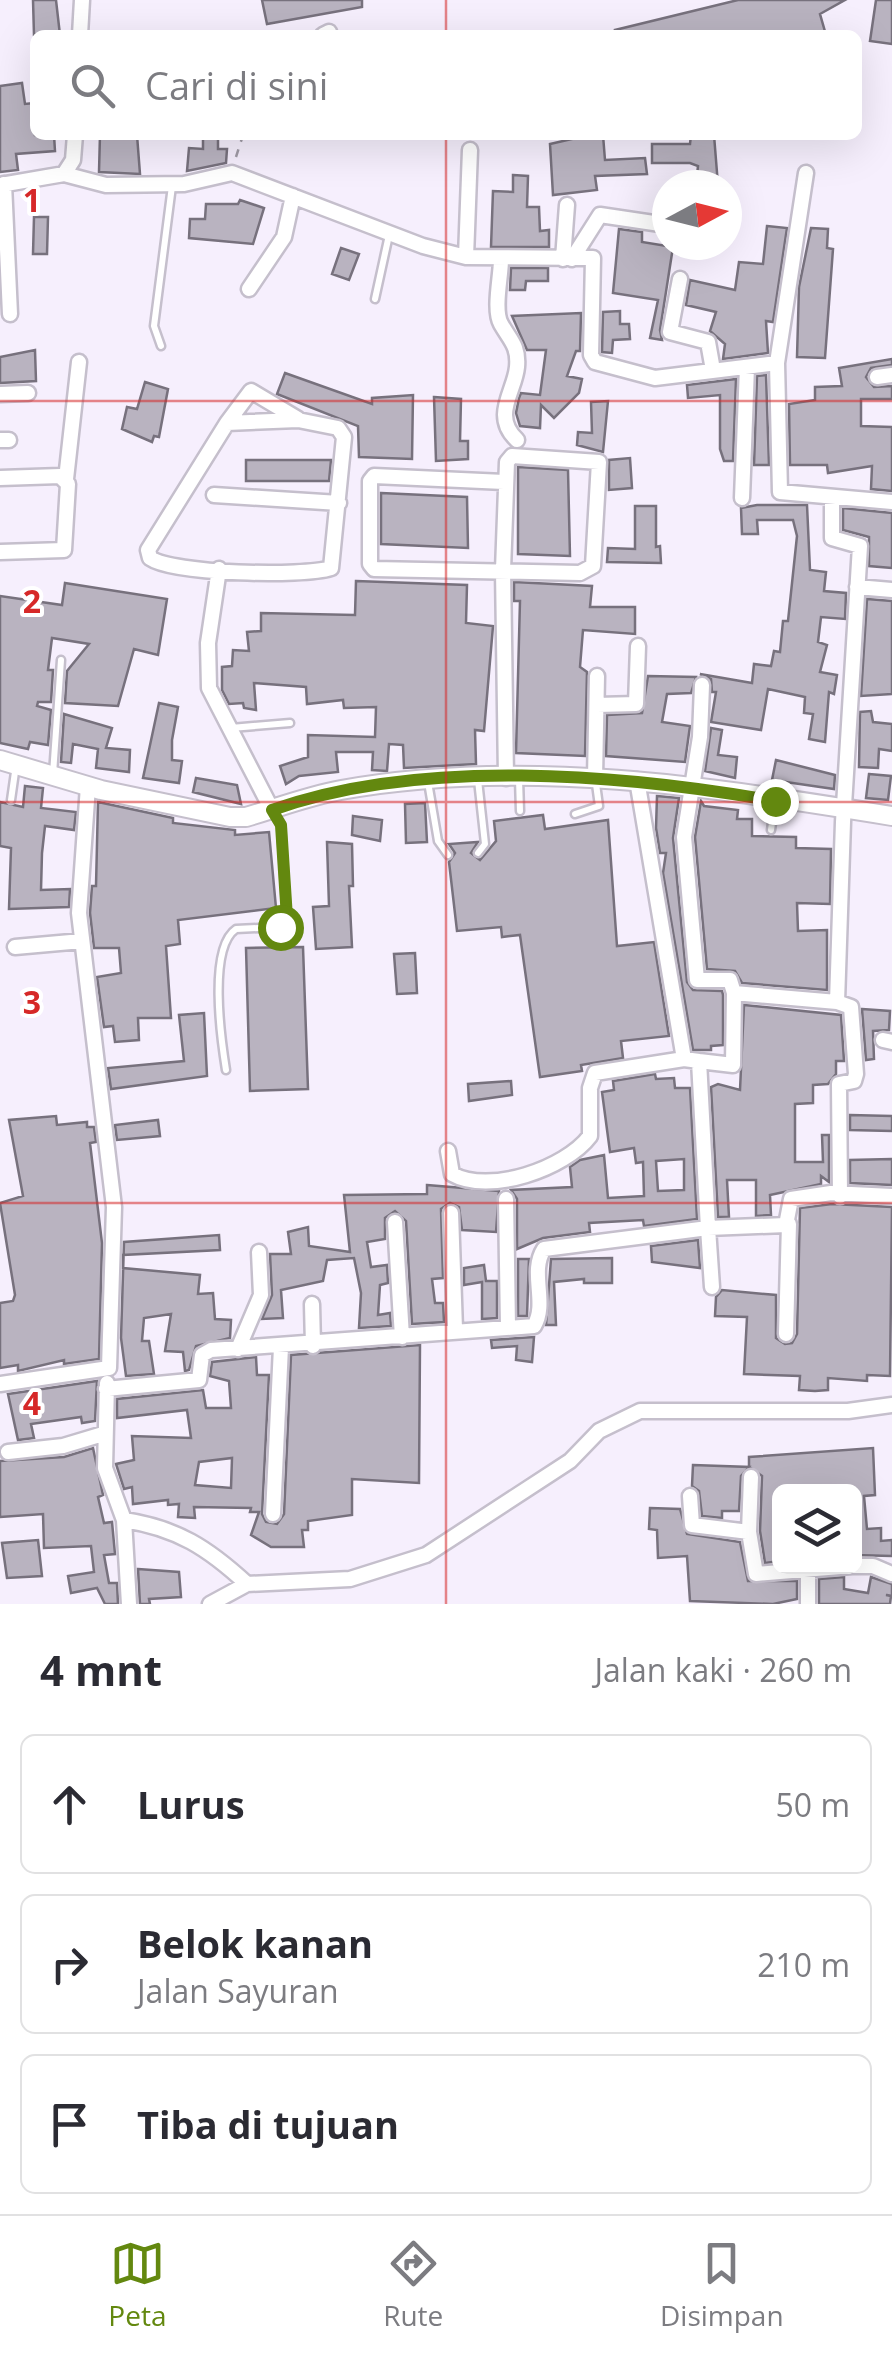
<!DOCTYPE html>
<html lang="id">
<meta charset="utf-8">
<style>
body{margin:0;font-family:"Open Sans",sans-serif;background:#f2f2f3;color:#2b2b33}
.controls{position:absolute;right:30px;bottom:30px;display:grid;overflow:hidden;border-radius:15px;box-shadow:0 10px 40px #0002}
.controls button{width:90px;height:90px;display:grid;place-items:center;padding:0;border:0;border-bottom:2px solid #e1e1e2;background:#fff;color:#2b2b33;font:50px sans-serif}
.compass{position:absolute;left:652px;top:170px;width:90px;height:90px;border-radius:50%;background:#fff;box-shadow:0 10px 40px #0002;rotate:83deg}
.stop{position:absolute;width:30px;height:30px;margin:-22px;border:8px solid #63880f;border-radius:50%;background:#fff}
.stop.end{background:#63880f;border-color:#fff;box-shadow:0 2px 10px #0008}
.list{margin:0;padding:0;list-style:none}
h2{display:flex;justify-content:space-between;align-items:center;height:130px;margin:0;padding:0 40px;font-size:42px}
h2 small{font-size:32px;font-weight:400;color:#7c7c81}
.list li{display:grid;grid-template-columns:65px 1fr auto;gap:30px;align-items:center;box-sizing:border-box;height:140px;margin:0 20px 20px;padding:0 20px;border:2px solid #e1e1e2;border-radius:15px}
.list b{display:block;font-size:38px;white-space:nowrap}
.list p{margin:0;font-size:32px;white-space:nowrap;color:#7c7c81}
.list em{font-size:32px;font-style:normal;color:#7c7c81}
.icon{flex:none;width:55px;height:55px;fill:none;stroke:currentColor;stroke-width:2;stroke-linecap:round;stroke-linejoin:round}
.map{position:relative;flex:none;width:892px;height:1604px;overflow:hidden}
.search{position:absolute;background:#fff;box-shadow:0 10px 40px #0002;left:30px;right:30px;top:30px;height:110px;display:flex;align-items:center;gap:25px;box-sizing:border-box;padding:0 35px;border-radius:15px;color:#7c7c81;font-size:38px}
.sheet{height:610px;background:#fff}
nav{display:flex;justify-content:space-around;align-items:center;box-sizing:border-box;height:140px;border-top:2px solid #e1e1e2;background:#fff;font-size:28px;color:#7c7c81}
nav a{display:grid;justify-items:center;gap:5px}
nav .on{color:#63880f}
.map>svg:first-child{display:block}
.building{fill:#b9b3c0;stroke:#77717d;stroke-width:2.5;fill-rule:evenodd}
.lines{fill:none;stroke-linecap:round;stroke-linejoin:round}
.service-casing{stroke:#c5bfcc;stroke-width:11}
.minor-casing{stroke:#c5bfcc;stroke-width:19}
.tertiary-casing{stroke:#c5bfcc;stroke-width:22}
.path{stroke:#a09ba6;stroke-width:2.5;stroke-dasharray:8 8;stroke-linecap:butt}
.service{stroke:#fff;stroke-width:6}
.minor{stroke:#fff;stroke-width:14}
.tertiary{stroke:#fff;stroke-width:18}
.route{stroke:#63880f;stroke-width:12}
.grid{fill:none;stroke:#d62828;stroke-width:2.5;stroke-opacity:0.55}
.grid-label{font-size:32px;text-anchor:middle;font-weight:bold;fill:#d62828;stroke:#fff;stroke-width:8;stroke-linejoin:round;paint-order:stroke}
</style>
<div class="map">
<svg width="892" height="1604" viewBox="0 0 892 1604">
<rect width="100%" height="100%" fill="#f6effd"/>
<path class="building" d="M33 0H56L60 35H34Z
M262 0H362V7L267 24Z
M738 0H845L820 14 826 35H616L615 30Z
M876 0H892V44L870 41Z
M22 83 25 104 35 103V135H54L55 151 16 154 18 170 0 172V86Z
M100 135H137L140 174 99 172Z
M203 135H218V149H227L226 163 187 171 189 148 203 149Z
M589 135H603L605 160 645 158 647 174 595 176 597 190 553 195 550 144Z
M691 135H714L718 185H696L698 166 690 163H652V144H690Z
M513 175 528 176 527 207H539L540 231 549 230V247H491L493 191 513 192Z
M240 200 264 208 253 244 189 238 190 219H205L206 204H238Z
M34 217H48L47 254H33Z
M767 226 787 228 773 322 766 321 768 353 723 359 725 344 710 331 716 312 686 305 690 280 735 290 739 262 763 264Z
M811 228 828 229 827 248 833 249 825 358 797 357 799 287Z
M619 229 642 232V242L673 247 660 330 662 340 650 338 658 300 613 293Z
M341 248 359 254 349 280 332 274Z
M511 268H548V281H526L525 290H510Z
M620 311V324H629L630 339 613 340 612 353 602 352 603 312Z
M581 313 580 351H576L567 376 582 379 579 393 554 418 541 405 540 428 520 426 516 413 519 398 521 393 540 395 546 350H527L512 316Z
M35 350 36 381 0 383V357Z
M892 359V365L871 368 866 377 874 387 892 386V399H861V426L892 427V491L871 489 872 466 828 473 827 465H790L789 404 815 400V387L842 386 839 368Z
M285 373 372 404V398L413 395 412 459 359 457 358 426 277 394Z
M766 375 769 465H754L757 376Z
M736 379 733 461H724L720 449V395L688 398 687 385Z
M145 382 168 389 159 437 154 436 152 442 122 429 127 407 137 409Z
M434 397 461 399 460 441H468V459L436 461Z
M608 401 603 452 577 445 578 432 592 433 591 402Z
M630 458 632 488 609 490V460Z
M246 460H331L329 481H246Z
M518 467 568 470 570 556 518 554Z
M381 493 467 497 468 548 381 544Z
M757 505H807L810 570 826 572 824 591 846 593 845 619 821 617 818 642 827 645 820 672 837 675 834 694 829 692 825 742 809 739 813 714 804 713 805 697 768 689 761 730 711 722 716 692H712L711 679 700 674 752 683 754 664 771 666 774 651 780 652 783 621H788L797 536 793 520H757L758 534H742L741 508Z
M635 506H656V547L660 546 661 563 607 562 608 548 635 549Z
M843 508 892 513V568L869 566V537L843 530Z
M356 581 467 585 466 623 493 626 484 731 475 730 476 764 404 768 403 745 389 744 387 771 372 770 373 752H336L338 772 299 776 286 784 280 766 308 757V735L375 737 376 707 344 708 343 700 307 704 306 687 254 683 256 710 244 708 243 703 229 704 222 690V667L232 666 233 650 249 651 247 632 261 631V613L355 615Z
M514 582 592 586 590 607H635V634L583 630 580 667 587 672 585 756 516 753 520 601H514Z
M65 583 167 599 158 655 134 649 118 706 65 703 67 671 89 644 52 638 48 670H53L51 702H38L37 706 51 710 48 745 30 742 28 749 0 743V596L62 605Z
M867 599 892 601V694L861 696Z
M648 676 696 677 691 693 667 694 662 722 690 726 685 762 606 756 607 715 642 713Z
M159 703 178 707 172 740V760L182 761 179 783 143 778Z
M871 711 873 722 892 724V751L879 749 878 768 859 767 860 712Z
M64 714 112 728 106 748 130 750 129 772 96 768 98 749 73 744 71 763 61 762Z
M711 728 722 730 718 755 737 757 735 778 705 771Z
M776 760 835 775 834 789 772 780Z
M869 774 891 776 888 800 866 798Z
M196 778 237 785 241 804 193 792Z
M25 786 43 788 41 808 76 812 74 830 45 826 42 853 41 890 70 889 69 907 9 909 11 848 0 846V802L23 807Z
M657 796 679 798 673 838 687 982 693 990 722 991 723 995V1045L711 1046V1050H693L663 873 666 853H660L656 828Z
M701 801 704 806 738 810 737 819H752V836L796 837V848L831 849 830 904 797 903 798 931 827 930V990L742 983 735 971 707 969 695 837Z
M98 802 173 818V823L235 830V835L269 832 276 908 178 920 180 944 166 946 171 1018H138L139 1040 115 1042 113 1026 104 1027 97 977 121 973 119 948H94L90 913 92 886H96Z
M425 803 427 842 406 843 405 804Z
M543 815 545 829 608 820 617 946 654 942 669 1036 621 1041 623 1058 581 1065 582 1071 540 1077 520 935 502 937 501 927 457 931 449 862 455 853 449 844 478 842 471 853 480 860 496 841 494 821Z
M353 816 382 820 380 841 352 835Z
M327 842 352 844 353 886H349L352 947 316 949 313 907 329 906Z
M303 947 308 1089 250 1091 246 948Z
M415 953 417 993 397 994 394 954Z
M744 1005 841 1015 844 1061H836V1074L828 1084 813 1085V1103L795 1104V1162H823L822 1135H829V1182L821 1176V1184L770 1195 771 1215 756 1216V1180H727L729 1217H718L711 1087 718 1084 740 1090Z
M862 1009 890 1011 889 1030 873 1031 874 1059 866 1060Z
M204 1013 207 1076 111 1089 108 1068 184 1061 179 1015Z
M655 1074 656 1079 674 1078 675 1088H690L697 1219 644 1226 643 1220 589 1223 590 1232 543 1238 517 1249V1199L511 1190 572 1187 570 1167 580 1160 604 1155 608 1198 644 1196 643 1162 636 1163 634 1148 610 1152 602 1092 614 1090 613 1081ZM684 1159V1190L658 1191 656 1161Z
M511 1081 512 1095 469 1101 468 1084Z
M850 1115 892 1116V1131L850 1130Z
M56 1116 57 1125 87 1122V1127H94L96 1142 90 1143 102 1243 99 1359 64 1364V1360L18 1371V1365L0 1368V1303L13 1301 15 1295 0 1203 23 1196 9 1120Z
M158 1120 160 1136 117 1140 115 1125Z
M892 1159V1185L850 1183V1160Z
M427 1185 499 1191 496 1232 462 1230 459 1207 450 1203 441 1209 443 1278 432 1279 435 1303H443L444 1322 412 1324 406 1221 395 1211 385 1218V1239L367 1242 371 1267 387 1265 388 1283 380 1285 378 1315 390 1313 391 1326 359 1328 361 1293 354 1258 327 1260 323 1281 281 1290 283 1318 262 1319 272 1295 270 1254H291L288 1232 308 1227 309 1246 350 1252 344 1195 427 1194Z
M832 1204 892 1207 890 1376 867 1375V1381L828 1378V1390L815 1391 799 1390 800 1376 744 1374 747 1317 715 1316 716 1297 722 1290 776 1295V1338L785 1344 792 1343 797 1334 800 1208Z
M219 1235 220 1250 123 1255V1268L200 1275 198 1294 213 1293 215 1319 231 1320 230 1338 196 1346 189 1370 185 1371 183 1352 165 1351 171 1314 144 1318 142 1341H149L154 1374 126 1376 121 1338 124 1242Z
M698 1240 700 1268 652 1262 651 1246Z
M612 1258V1283H584V1279L554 1282 556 1325H546L551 1259Z
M518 1259H529L527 1316H518Z
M484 1265 486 1281H497V1318L482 1319V1282L464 1285V1268Z
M534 1337 532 1362 516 1360 517 1346 492 1348 491 1340Z
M420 1345 419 1483 352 1479V1515L308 1521V1530H302L304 1547H271L251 1535 259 1512H250L251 1508 194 1507 195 1518 178 1517 179 1504 168 1505V1500L133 1504 132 1487 124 1489 116 1464 134 1460 132 1436 191 1438 187 1410 117 1418V1399L203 1390 206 1408H231L229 1381 210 1376 212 1362 256 1357 257 1375H269L262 1514 266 1522 277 1524 284 1514 291 1355ZM232 1458 231 1488 195 1485 199 1462Z
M97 1381 95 1421 82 1423 81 1417 31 1424 34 1438 18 1440 8 1394Z
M93 1448 103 1495 98 1497 104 1523 112 1522 115 1554 104 1555 109 1583H117L118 1604H105L97 1588 71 1593 68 1576 94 1572 91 1546 44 1548 43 1514 0 1517V1461L64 1457Z
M873 1448 875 1495 864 1496 867 1529 881 1528V1541L892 1540V1556L854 1555V1492H780V1561L765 1563 760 1531 762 1476 749 1467V1457Z
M693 1465 749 1467 741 1476 739 1511H722V1518L702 1516 699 1491 692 1486Z
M650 1508 680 1509 687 1534 740 1542 748 1581H797V1599L773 1604 690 1601 687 1556 658 1558 657 1530 649 1529Z
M38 1540 42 1576 7 1578 2 1543Z
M138 1569 179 1572 181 1597 149 1599 150 1604H140Z
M844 1577V1589L868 1593 871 1577 892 1584V1596L887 1595H886L891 1596 890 1604H819V1579Z"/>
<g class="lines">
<defs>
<path id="service" d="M375 299 389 235
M161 346 154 326 172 186
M231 728 290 723
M53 774 61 660
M519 779 520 811
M478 780 485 844 478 853
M428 782 438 841 448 855
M11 800 16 765
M575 814 599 806 596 784
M771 830 775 802
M226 1070C221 1039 208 948 236 929L279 927 287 921 281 825 272 811"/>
<path id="minor" d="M80 35 82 0
M323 35 329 32
M64 174 106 185 184 184 232 173 423 246 466 257 593 258 591 355 595 362 655 378 777 363 780 492 892 502
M4 184 10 314
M0 185 64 174 73 160 75 135
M466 257 470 150
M563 259 567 205
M572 259 600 215 667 225
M501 260C501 276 493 310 501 324 510 340 519 346 517 367 515 391 491 416 517 440
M680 279 670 332 708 342 713 370
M249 289 284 237 293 196
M777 363 806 173
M877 377 892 375
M0 394 28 393
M298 420 338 428 344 437 331 568C303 577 173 574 150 558L148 550 227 423Z
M227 423 251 391 298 419
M0 440H9
M0 478 60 476 68 484 64 550 0 552
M66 479 79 362
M504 482 374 476 370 481V564L374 569 580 573 593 566 599 462 512 456 507 462 503 570 506 778
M214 495 339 503
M742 498 747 367
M219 569 208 643 209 688 272 810
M857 587 892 590
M702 685 700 737 684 837 697 980H730L734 993
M597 705 636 704 638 646
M595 778 597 676
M15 947 82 941
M837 1002 851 1007 856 1074 854 1081 839 1084 840 1196
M883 1040 892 1042
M699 1061 733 1065 734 993 837 1002 843 822 860 546 832 538V498
M448 1151 452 1174C489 1195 565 1169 590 1136V1088L595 1073 684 1059
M506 1199 508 1327
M451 1213 455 1329
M395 1222 402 1337
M712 1287 708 1228 786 1225 791 1199 831 1193 892 1196
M312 1304 313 1346
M786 1334 789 1224
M238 1349 261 1295 259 1252
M107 1383 105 1468 124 1520 129 1604
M0 1384 109 1368 114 1207 79 913 88 786
M106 1389 199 1380 202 1355 211 1350 534 1326C548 1303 529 1272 544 1249L708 1228 699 1061 684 1059 637 780
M8 1452 63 1446 103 1434
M690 1496 692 1525 749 1532 756 1574 852 1566
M273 1514 281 1347
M124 1520C177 1528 208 1548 247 1584L350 1579 426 1555 570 1461 599 1431 640 1411H848L892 1405
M749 1532 751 1477
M854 1566H873L892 1574
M808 1567V1604
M210 1604 247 1584"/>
<path id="tertiary" d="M0 760 101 790 230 817H246C277 808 308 796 341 790 523 757 712 787 892 816"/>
</defs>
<use href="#service" class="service-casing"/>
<use href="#minor" class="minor-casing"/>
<use href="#tertiary" class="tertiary-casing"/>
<path class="path" d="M236 157 243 135"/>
<use href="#service" class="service"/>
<use href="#minor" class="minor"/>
<use href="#tertiary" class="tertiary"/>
</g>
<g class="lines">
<path class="route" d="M280 927 287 918 281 825 272 810C420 757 622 774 775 801"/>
</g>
<path class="grid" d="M446 0V35M446 135V1604M0 401H892M0 802H892M0 1203H892"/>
<g class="grid-label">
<text x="32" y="212">1</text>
<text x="32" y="613">2</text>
<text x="32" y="1014">3</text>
<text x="32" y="1415">4</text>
</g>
</svg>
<div class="controls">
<button><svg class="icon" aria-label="layers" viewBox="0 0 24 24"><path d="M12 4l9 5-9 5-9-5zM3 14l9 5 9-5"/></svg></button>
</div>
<svg class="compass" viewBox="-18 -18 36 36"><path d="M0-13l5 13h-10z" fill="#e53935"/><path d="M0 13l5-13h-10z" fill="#7c7c81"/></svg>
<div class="stop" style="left:280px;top:927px"></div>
<div class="stop end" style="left:775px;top:801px"></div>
<div class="search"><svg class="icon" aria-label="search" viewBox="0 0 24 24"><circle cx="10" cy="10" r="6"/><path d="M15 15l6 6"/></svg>Cari di sini</div>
</div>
<section class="sheet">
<h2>4 mnt<small>Jalan kaki · 260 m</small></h2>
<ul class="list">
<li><svg class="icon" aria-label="ahead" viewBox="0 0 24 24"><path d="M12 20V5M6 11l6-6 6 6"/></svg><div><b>Lurus</b></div><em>50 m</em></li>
<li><svg class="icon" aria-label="right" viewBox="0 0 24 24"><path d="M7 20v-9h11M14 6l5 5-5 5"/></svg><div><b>Belok kanan</b><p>Jalan Sayuran</p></div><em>210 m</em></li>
<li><svg class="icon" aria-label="arrive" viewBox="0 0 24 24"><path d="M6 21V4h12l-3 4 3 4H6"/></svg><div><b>Tiba di tujuan</b></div></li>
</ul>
</section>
<nav>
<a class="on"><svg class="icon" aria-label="map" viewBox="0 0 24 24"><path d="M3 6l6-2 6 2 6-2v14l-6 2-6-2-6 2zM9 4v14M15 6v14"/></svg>Peta</a>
<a><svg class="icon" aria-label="directions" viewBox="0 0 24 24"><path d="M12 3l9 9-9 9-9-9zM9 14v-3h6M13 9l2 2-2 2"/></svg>Rute</a>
<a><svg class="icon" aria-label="saved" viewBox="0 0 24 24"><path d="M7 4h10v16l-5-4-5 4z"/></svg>Disimpan</a>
</nav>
